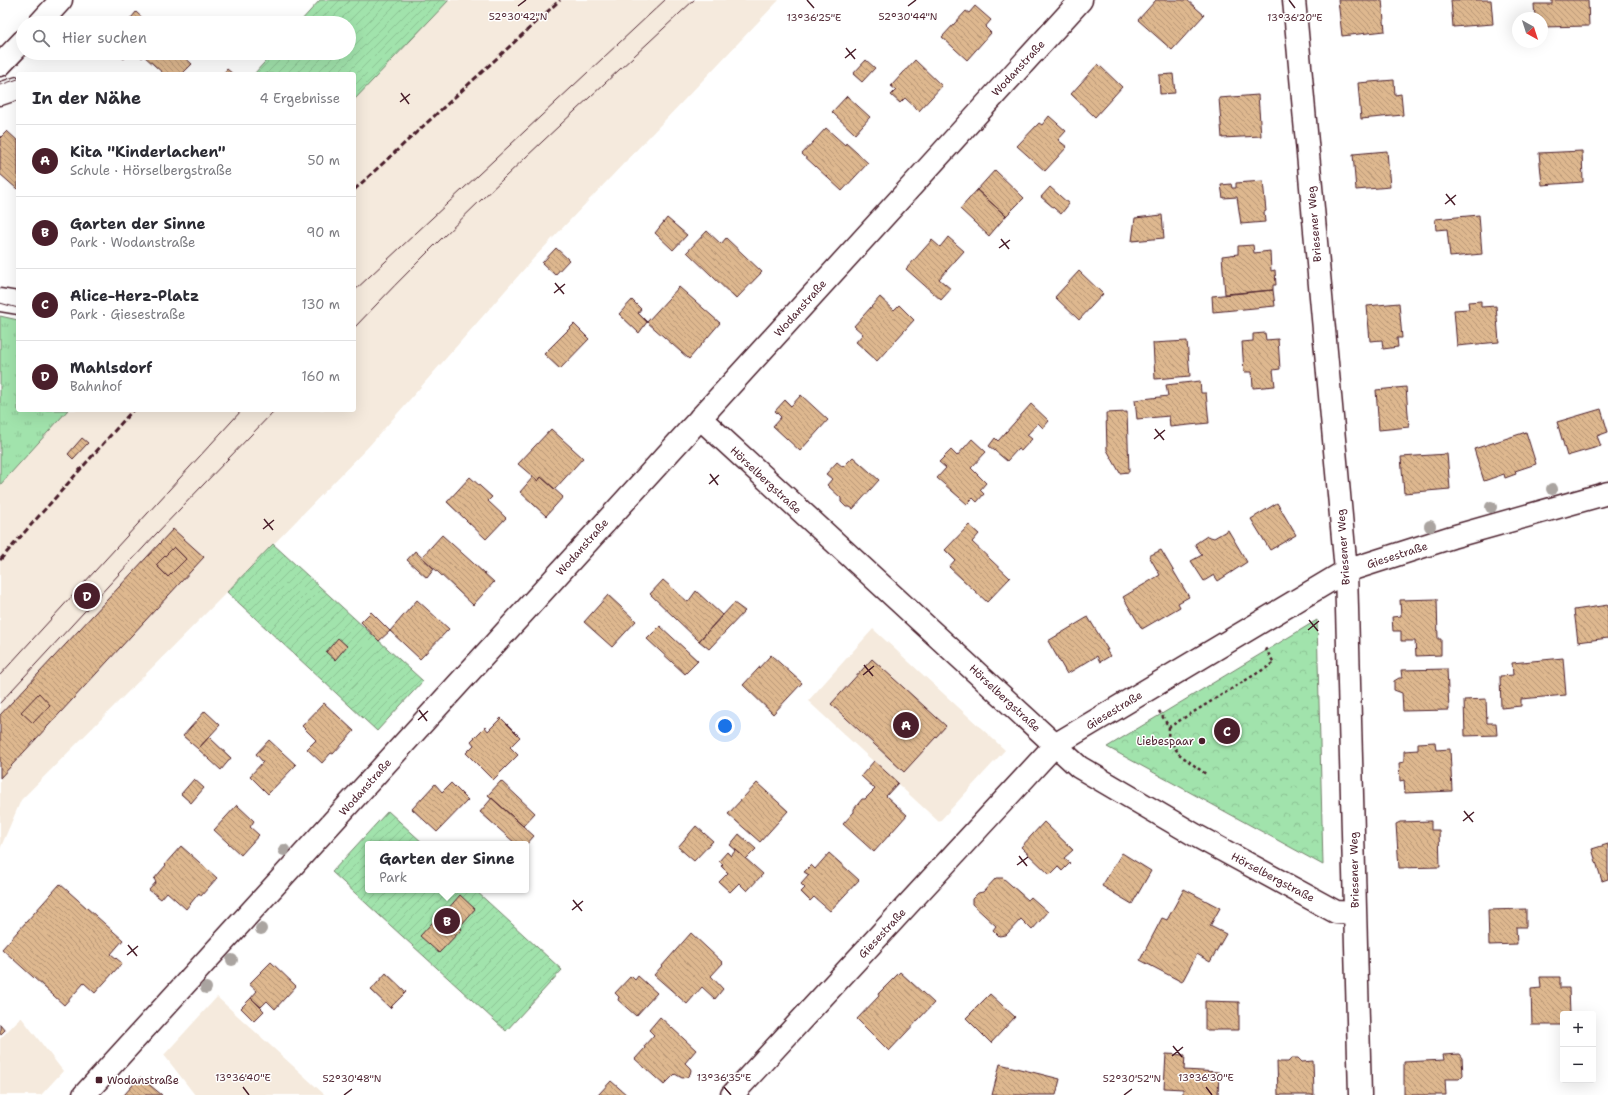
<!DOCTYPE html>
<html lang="de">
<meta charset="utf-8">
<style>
body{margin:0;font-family:"Shantell Sans",sans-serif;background:#f2f2f3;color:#2b2b33}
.controls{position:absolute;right:12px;bottom:12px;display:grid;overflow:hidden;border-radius:4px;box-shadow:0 4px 16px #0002}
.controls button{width:36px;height:36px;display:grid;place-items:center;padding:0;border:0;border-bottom:1px solid #e1e1e2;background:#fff;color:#2b2b33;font:20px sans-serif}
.compass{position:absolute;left:1512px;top:12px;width:36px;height:36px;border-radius:50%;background:#fff;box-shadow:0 4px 16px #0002;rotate:141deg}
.you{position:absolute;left:725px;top:726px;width:14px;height:14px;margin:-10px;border:3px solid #fff;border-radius:50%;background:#1a73e8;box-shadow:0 0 0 6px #1a73e833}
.badge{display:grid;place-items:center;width:26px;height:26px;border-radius:50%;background:#4a1f2b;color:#fff;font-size:13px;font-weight:700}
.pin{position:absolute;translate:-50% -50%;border:2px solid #fff;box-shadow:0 1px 4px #0006}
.popup{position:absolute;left:365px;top:841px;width:164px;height:52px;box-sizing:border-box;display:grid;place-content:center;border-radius:4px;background:#fff;filter:drop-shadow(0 1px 3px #0005);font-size:13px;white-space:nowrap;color:#7c7c81}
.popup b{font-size:15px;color:#2b2b33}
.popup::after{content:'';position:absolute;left:50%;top:100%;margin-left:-8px;border:8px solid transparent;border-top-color:#fff}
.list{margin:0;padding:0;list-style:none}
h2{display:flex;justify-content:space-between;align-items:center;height:52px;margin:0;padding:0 16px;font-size:17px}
h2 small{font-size:13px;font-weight:400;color:#7c7c81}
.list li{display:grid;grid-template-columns:26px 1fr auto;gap:12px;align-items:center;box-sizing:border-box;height:72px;padding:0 16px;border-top:1px solid #e1e1e2}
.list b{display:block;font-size:15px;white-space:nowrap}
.list p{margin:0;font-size:13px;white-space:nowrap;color:#7c7c81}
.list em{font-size:13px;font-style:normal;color:#7c7c81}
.icon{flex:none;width:22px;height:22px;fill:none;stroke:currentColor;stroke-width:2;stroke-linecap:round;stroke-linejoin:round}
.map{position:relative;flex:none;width:1608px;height:1095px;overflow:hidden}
.search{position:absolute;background:#fff;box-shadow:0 4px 16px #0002;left:16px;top:16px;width:340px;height:44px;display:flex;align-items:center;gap:10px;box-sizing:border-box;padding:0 14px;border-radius:22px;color:#7c7c81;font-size:15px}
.panel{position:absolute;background:#fff;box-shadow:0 4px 16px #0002;left:16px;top:72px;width:340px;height:340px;border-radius:4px}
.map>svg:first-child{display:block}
.built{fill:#f5eadd}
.grass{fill:url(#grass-tufts);stroke:#76816c}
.park{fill:url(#park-crowns);stroke:#76816c}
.garden{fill:url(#garden-furrows);stroke:#76816c}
.building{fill:url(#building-back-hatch);stroke:#4a1f2b}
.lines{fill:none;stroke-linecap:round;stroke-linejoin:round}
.minor-casing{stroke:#4a1f2b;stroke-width:25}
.path{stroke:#4a1f2b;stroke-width:2.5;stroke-dasharray:3 3;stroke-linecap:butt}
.minor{stroke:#fff;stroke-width:22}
.tram{stroke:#4a1f2b;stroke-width:1}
.rail{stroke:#4a1f2b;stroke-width:3;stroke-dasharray:6 3;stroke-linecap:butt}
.tree{fill:#aaa4a0}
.ticks{fill:none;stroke:#4a1f2b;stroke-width:1.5}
.poi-dot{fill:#4a1f2b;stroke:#fff;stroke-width:1.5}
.labels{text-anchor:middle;stroke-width:3;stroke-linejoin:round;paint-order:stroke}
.street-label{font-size:11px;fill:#4a1f2b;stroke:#fff}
.poi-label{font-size:11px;fill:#4a1f2b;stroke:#fff;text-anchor:end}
.ticks-label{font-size:10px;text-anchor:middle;fill:#4a1f2b;stroke:#fff;stroke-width:3;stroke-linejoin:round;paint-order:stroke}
</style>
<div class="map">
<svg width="1608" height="1095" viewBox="0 0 1608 1095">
<defs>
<pattern id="grass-tufts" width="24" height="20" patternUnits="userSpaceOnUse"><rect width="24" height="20" fill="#a1e3ac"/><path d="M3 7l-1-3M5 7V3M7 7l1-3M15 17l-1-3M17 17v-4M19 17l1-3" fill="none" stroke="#8cc294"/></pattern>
<pattern id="park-crowns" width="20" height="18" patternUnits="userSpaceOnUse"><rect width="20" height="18" fill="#a1e3ac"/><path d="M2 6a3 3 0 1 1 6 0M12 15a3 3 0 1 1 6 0" fill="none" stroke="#8cc294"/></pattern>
<pattern id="garden-furrows" width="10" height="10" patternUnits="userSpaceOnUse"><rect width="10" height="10" fill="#a1e3ac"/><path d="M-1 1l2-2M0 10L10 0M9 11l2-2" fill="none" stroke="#8cc294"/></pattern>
<pattern id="building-back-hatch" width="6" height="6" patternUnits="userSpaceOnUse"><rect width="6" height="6" fill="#deb88f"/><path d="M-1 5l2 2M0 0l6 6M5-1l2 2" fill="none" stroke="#b69575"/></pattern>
</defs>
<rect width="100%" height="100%" fill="#fff"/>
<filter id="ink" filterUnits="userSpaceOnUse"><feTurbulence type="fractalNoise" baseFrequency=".025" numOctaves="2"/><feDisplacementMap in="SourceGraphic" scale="8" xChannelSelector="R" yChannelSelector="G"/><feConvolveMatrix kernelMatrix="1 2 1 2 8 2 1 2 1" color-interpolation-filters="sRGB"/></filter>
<g filter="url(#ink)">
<path class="built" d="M449 0H779L533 259 369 446 227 592 21 800 0 849V485L68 410H354V100Z
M873 629 1005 750 939 822 808 701Z
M217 997 325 1095H195L164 1055Z
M21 1017 63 1071 41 1095H0V1039Z"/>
<path class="grass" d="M0 316 18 320V410H68L0 485Z"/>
<path class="park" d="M1317 620 1323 865 1107 747Z"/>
<path class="garden" d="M320 0H449L354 100V74H254L273 53H349V23H299Z
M273 544 423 681 377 731 227 592Z
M388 811 424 844H368V890H475L562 970 506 1031 332 872Z"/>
<path class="building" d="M1156 0H1187L1204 15 1172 50 1138 20Z
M1338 0H1382L1385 31 1342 36Z
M1451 0H1491L1493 24 1453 27Z
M1552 0H1588L1589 26 1542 27V18H1535L1534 4H1552Z
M975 6 991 20 985 27 991 33 967 60 942 37 966 11 969 13Z
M136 12 148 23H127Z
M117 53H130L124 59Z
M137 53H180L192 64 182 74H164L144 56 142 58Z
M866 60 875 68 862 82 853 74Z
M915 60 942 86 919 111 905 98 900 103 891 95 896 90 891 86Z
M1098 64 1122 87 1095 117 1071 94Z
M227 69 233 74H223Z
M1173 74 1175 93 1160 94 1159 75Z
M1394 80 1395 95 1401 94 1403 115 1361 119 1358 83Z
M1258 95 1261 136 1222 138 1219 98Z
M847 96 870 117 855 134 832 112Z
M1049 116 1066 131 1058 140 1067 147 1045 171 1017 146 1039 123 1042 125Z
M826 128 845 145 846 143 868 163 842 191 802 154Z
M7 131 18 141V188L17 189 0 174V138Z
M1387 151 1390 187 1356 190 1353 154Z
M1582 151 1583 182 1542 185 1539 153Z
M995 170 1024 198 1006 216 977 190Z
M1263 181 1266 211 1264 212 1265 222 1241 224 1237 197 1223 198 1221 185 1231 184 1232 188H1236V183Z
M1050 187 1069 204 1061 214 1041 197Z
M977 190 1006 216 989 236 960 209Z
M1162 215 1164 238 1132 241 1135 218Z
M1479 215 1482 254 1450 257 1447 229 1436 230 1435 219Z
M667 218 687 235 673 250 655 233Z
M707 231 721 244 726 238 762 272 736 299 687 252Z
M948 237 964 251 939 279 951 289 941 300 906 269 932 240 940 247Z
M1253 245 1254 253 1270 251 1271 271 1275 270 1276 285H1273V290L1225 294 1222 256 1238 254V246Z
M556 248 569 260 555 275 542 263Z
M1079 271 1103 294 1079 320 1055 297Z
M679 287 720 323 689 359 647 322Z
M1273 290 1275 306 1213 312 1212 296Z
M880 297 894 310 899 305 914 320 877 361 856 342 863 334 854 326Z
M632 300 641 309 638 313 647 322 639 333 619 314Z
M1481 301V307L1496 306 1499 342 1457 346 1454 310 1469 309 1468 302Z
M1399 303 1402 338H1397L1398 347 1383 349 1382 340 1370 341 1367 306Z
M574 324 589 339 560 369 544 354Z
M1265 333 1266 340 1278 339 1280 369 1273 370 1275 386 1253 388 1252 372H1244L1242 342 1253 341V334Z
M1187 341 1190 376 1155 379 1153 343Z
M1200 381 1201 393H1206L1209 423 1170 427 1169 416 1137 419 1135 400 1168 396 1166 385Z
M1406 387 1409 427 1379 430 1376 390Z
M801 395 828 420 800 451 773 426 781 417 775 411 785 400 791 406Z
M1031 404 1049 421 1043 428 1038 423 1027 435 1032 439 1021 451 1018 449 1007 461 989 446 995 438 998 441Z
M1601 409 1608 432 1597 436 1601 446 1567 456 1557 422Z
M1127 412 1129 472 1120 473 1107 450 1106 413Z
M551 429 583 458 555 489 541 477 538 481 518 464Z
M1526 432 1536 464 1515 471 1516 474 1505 478 1504 474 1484 481 1474 449Z
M82 438 88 443 73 459 68 454Z
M972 439 986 452 971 468 986 483 980 490 984 494 977 502 973 498 967 504 937 478 946 468 939 462 951 450 957 456Z
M1447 454 1450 489 1404 493 1401 457Z
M853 457 879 480 853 509 850 507H846L841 502V498L827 485 832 479 826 474 837 462 843 467Z
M470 477 492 497 488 501 506 518 486 539 447 502Z
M533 477 538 481 541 477 563 497 546 516 520 492Z
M1277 503 1296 535 1270 550 1251 519Z
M969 525 979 534 972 542 1010 578 987 602 949 567 955 560 945 550Z
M173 529 204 557 0 778V715Z
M1228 530 1247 562 1218 581 1214 575 1204 581 1191 561 1202 555 1195 544 1207 536 1214 538Z
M442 535 494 582 473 605 422 557Z
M174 547 186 559 168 577 156 565Z
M1161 550 1189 597 1178 603 1180 607 1142 629 1123 597 1160 575 1149 556Z
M415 551 434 569 427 578 407 560Z
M663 580 688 602 696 591 722 615 699 641 650 594Z
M608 595 636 621 612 647 584 622Z
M1437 599 1438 639H1441V655L1416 656 1415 641H1401V631H1393L1392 617 1401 616 1400 600Z
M417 600 449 629 420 659 390 631Z
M734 603 745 611 709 649 699 641Z
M1608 605V638L1578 642 1574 610Z
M371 612 390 631 379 641 361 622Z
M1088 617 1108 650H1106L1110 656 1100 662 1097 656 1067 674 1048 641Z
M660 626 698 661 685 674 647 639Z
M338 638 347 646 335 660 326 652Z
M771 655 802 683 773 714 743 685Z
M1563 658 1566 695 1521 699V706L1501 708 1500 676 1513 675 1512 663Z
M872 659 946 726 904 772 831 704Z
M1447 669 1449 710 1403 711 1402 693 1394 690V681L1399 678H1402L1401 670Z
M39 693 50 705 33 723 21 712Z
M1486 699 1487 723H1496L1497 735 1465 736 1464 700Z
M324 703 354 731 333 754 331 753 322 763 307 749 316 740 302 726Z
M205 711 220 725 198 749 183 736Z
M501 718 520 737 510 747 518 755 493 780 466 753 474 745 471 741 485 727 488 731Z
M209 737 231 758 221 770 198 749Z
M269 740 296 765 268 794 250 776 263 762 256 754Z
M1435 742 1436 750 1450 749 1452 791 1405 793 1404 780 1400 781 1399 763 1404 762V751L1418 750V743Z
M874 761 898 783 886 796 907 815 874 852 843 824 854 812V809L862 799H865L875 789 861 776Z
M194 779 204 788 191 803 181 794Z
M501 781 535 813 523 826 488 795Z
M451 783 468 800 437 832 412 809 435 784 442 792Z
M757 783 788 811 760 842 728 814Z
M492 798 534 836 526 845 516 844 480 812Z
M237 805 254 821 250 827 259 835 241 855 214 830Z
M1431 821V830H1439L1440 867 1399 868 1396 824 1400 822Z
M1044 822 1073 850 1064 858 1070 863 1062 871 1058 867 1050 875 1021 847Z
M696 826 713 841 694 861 678 847Z
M739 834 756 849 746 859 730 845Z
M1608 844V879L1602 881 1592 849Z
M181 846 217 878 201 896 199 893 186 909 167 892 161 899 149 890 156 882 154 879 166 865 165 864Z
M736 850 763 874 747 891 739 883 730 892 719 882 728 873 721 866 723 864 719 861 727 852 731 856Z
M829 853 859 880 830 911 814 897 810 901 801 892 805 888 801 884 809 875 804 872 811 865 815 869Z
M1122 853 1151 871 1132 904 1102 886Z
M996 878H1003L1028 900 1031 897 1048 912 1032 930 1021 919 1006 935 999 936 993 930 996 926 972 904V899L978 893 983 892Z
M60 884 123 940 111 954 122 963 95 993 84 983 64 1005 2 949Z
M1184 889 1220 908 1210 926 1226 934 1210 962 1197 954 1182 982 1140 960 1162 918 1167 920Z
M460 895 475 909 462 924 447 910Z
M1526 909V927H1516L1517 944 1489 945 1488 910Z
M443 911 462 929 439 953 420 936Z
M691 933 723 963 711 976 723 989 715 999 702 987 687 1004 654 975Z
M271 962 296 986 275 1009 267 1001 261 1007 251 998 257 991 249 984Z
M900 972 934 1003 889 1051 857 1019 879 996 878 994Z
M386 973 406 992 390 1008 371 990Z
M631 976 635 980 638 976 657 993 636 1016 618 1000 619 997 615 993Z
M1540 977H1560V988H1569L1570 1014H1563V1025H1532L1531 989 1541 988Z
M990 994 1015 1017 991 1043 966 1018Z
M251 998 264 1011 254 1021 241 1008Z
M1205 1001 1239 1002V1030H1205Z
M660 1017 696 1050 685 1063 690 1068 691 1070 690 1074 687 1077 682 1078 675 1074 664 1085 635 1059 645 1048 644 1046 654 1035 649 1030Z
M0 1024 5 1030 0 1035Z
M1166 1054 1185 1055 1184 1070 1219 1072 1218 1095H1183V1089L1164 1088Z
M1459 1054 1462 1058 1463 1075 1459 1079H1445L1446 1095H1404V1062L1444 1060 1443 1055Z
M1292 1058H1298L1302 1062 1313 1061 1314 1095H1278L1277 1062H1288Z
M1000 1064 1060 1079 1056 1095H992Z
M140 1077 162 1095H124Z
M611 1081 627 1095H598Z"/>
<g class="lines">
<defs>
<path id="minor" d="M1294 0 1346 571 1360 1095
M40 23 61 0
M0 65 23 41
M0 94 18 88
M0 300 18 303
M700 418 1079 767 1195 835 1336 912 1355 913
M84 1095 1081 0
M732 1095 1055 745 1346 571 1452 537 1608 493"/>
</defs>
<use href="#minor" class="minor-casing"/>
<path class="path" d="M1159 711 1169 727 1274 663 1265 648
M1169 727 1168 737 1179 754 1207 775"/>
<use href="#minor" class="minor"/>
<path class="tram" d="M0 85 18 79
M354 291 665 0
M0 303 18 308
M354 328C462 213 579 108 694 0
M0 675 242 410
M0 703 156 534 275 410"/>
<path class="rail" d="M354 190 560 0
M0 560 133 410"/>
</g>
<g class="tree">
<circle cx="1552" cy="489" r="6"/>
<circle cx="1491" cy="507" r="6"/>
<circle cx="1430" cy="526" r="6"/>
<circle cx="284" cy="850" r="6"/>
<circle cx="261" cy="929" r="6"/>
<circle cx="232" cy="960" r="6"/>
<circle cx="206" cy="988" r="6"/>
</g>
</g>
<path class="ticks" d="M807 0 814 8M1289 0 1295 8M518 6 526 0M908 6 916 0M846 48 855 59M845 58 856 49M401 93 409 104M400 102 410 94M1446 194 1455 205M1445 204 1456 195M1001 239 1009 249M999 248 1010 240M555 283 564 294M554 293 565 284M1155 429 1164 440M1154 439 1165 430M710 474 718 485M709 484 719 475M264 519 273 530M263 529 274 520M1309 620 1318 631M1308 630 1319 621M864 665 873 676M863 675 874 666M419 710 427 721M418 720 428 711M1464 811 1473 822M1463 821 1474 812M1019 856 1027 866M1017 865 1028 857M573 900 582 911M572 910 583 901M128 945 137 956M127 955 138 946M1173 1046 1182 1057M1172 1056 1183 1047M243 1087 249 1095M724 1087 731 1095M1206 1087 1212 1095M344 1095 352 1089M1124 1095 1132 1089"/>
<g class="poi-dot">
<circle cx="1202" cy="741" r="4"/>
<rect x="95" y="1076" width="8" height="8" rx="2"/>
</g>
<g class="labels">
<g class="street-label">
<text transform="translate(1018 68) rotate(-47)" y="4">Wodanstraße</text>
<text transform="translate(1314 224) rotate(-95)" y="4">Briesener Weg</text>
<text transform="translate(800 308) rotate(-48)" y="4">Wodanstraße</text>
<text transform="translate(766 480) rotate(43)" y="4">Hörselbergstraße</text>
<text transform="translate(582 547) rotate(-48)" y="4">Wodanstraße</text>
<text transform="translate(1343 547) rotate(-94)" y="4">Briesener Weg</text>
<text transform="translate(1397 555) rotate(-18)" y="4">Giesestraße</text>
<text transform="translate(1005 698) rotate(43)" y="4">Hörselbergstraße</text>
<text transform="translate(1114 710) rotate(-31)" y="4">Giesestraße</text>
<text transform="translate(365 787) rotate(-48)" y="4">Wodanstraße</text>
<text transform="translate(1354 870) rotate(-91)" y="4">Briesener Weg</text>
<text transform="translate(1273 877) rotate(28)" y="4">Hörselbergstraße</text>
<text transform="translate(882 933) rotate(-47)" y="4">Giesestraße</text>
</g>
<g class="poi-label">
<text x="1194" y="745">Liebespaar</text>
<text x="107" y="1084" text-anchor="start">Wodanstraße</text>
</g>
</g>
<g class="ticks-label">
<text x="518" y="20">52°30'42"N</text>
<text x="908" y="20">52°30'44"N</text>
<text x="814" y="21">13°36'25"E</text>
<text x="1295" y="21">13°36'20"E</text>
<text x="243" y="1081">13°36'40"E</text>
<text x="724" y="1081">13°36'35"E</text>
<text x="1206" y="1081">13°36'30"E</text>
<text x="352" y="1082">52°30'48"N</text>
<text x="1132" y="1082">52°30'52"N</text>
</g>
</svg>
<div class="controls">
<button>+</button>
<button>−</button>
</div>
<svg class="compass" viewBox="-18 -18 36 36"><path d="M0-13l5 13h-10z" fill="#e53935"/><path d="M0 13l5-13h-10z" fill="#7c7c81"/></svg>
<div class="you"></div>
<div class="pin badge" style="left:906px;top:725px">A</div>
<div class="pin badge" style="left:447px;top:921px">B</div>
<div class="popup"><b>Garten der Sinne</b>Park</div>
<div class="pin badge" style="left:1227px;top:731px">C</div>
<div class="pin badge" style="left:87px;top:596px">D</div>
<div class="search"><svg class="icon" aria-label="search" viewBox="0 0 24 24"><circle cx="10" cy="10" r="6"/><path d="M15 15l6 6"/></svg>Hier suchen</div>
<section class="panel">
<h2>In der Nähe<small>4 Ergebnisse</small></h2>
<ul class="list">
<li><span class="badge">A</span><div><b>Kita &quot;Kinderlachen&quot;</b><p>Schule · Hörselbergstraße</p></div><em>50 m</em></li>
<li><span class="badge">B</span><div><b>Garten der Sinne</b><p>Park · Wodanstraße</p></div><em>90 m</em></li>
<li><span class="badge">C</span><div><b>Alice-Herz-Platz</b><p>Park · Giesestraße</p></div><em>130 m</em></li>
<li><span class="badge">D</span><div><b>Mahlsdorf</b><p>Bahnhof</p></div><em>160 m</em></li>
</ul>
</section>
</div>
